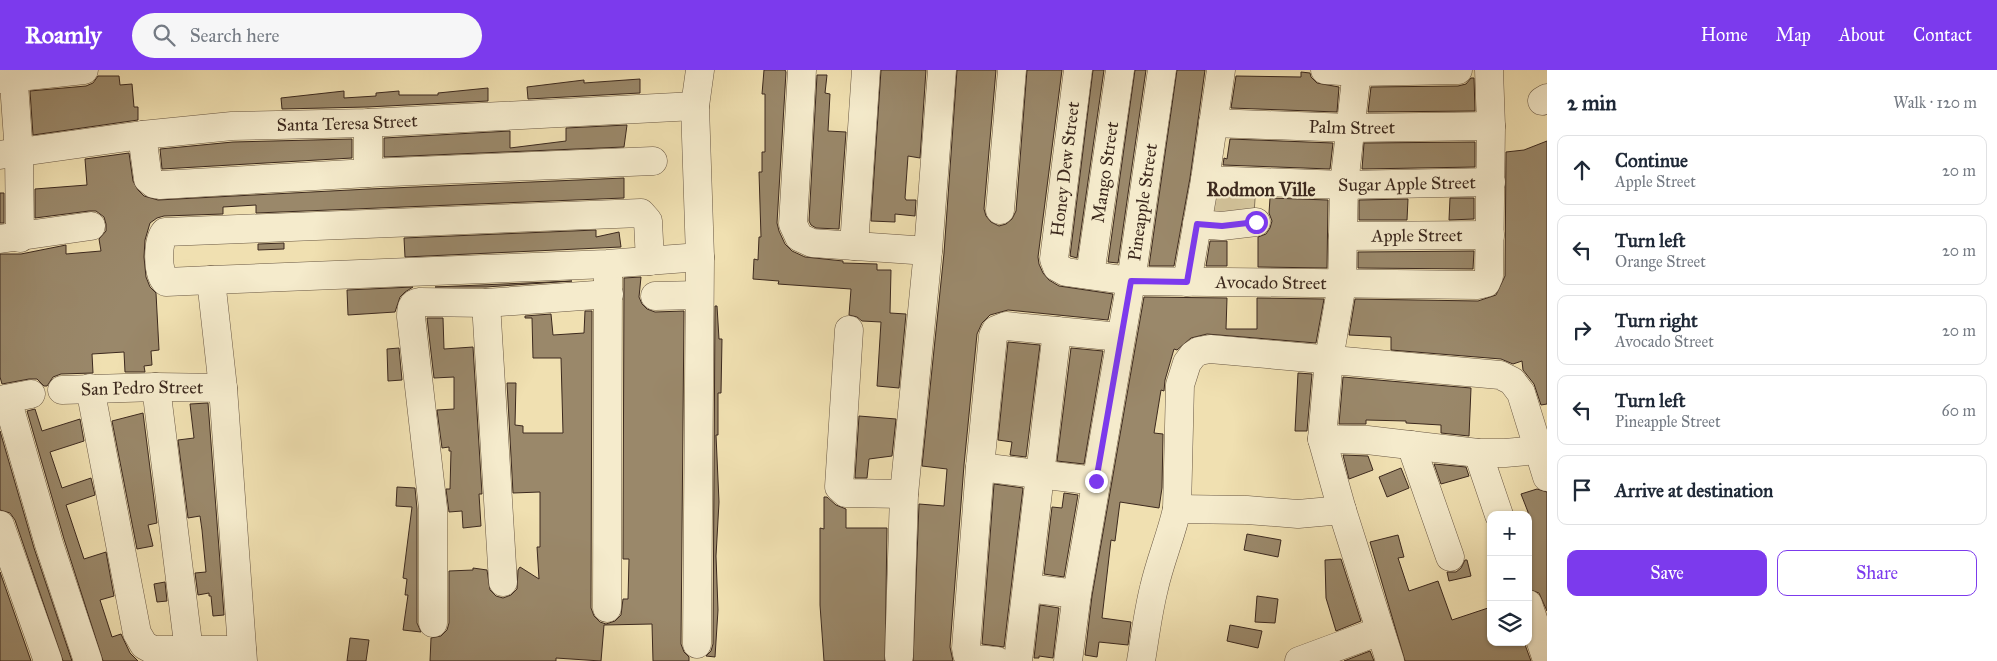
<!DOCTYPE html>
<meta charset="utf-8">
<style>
body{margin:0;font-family:"IM FELL Great Primer",serif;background:#f6f6f7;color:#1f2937}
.controls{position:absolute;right:15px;bottom:15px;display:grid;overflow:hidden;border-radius:10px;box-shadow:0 1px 4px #0004}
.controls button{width:45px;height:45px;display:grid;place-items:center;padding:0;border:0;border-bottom:1px solid #e0e1e3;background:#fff;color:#1f2937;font:25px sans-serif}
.stop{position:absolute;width:15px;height:15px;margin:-11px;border:4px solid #7c3aed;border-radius:50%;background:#fff}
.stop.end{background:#7c3aed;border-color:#fff;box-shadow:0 1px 5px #0008}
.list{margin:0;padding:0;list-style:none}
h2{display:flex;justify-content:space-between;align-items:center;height:65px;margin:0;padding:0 20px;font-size:21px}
h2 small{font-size:16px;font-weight:400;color:#747a83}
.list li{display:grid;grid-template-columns:32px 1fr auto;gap:15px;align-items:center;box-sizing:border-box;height:70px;margin:0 10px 10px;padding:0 10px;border:1px solid #e0e1e3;border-radius:10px}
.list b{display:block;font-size:19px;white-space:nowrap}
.list p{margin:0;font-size:16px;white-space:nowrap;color:#747a83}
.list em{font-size:16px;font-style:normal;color:#747a83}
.actions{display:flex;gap:10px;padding:15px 20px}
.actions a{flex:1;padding:11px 0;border:1px solid #7c3aed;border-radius:10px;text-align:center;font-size:18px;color:#7c3aed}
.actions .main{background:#7c3aed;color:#fff}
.icon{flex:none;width:28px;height:28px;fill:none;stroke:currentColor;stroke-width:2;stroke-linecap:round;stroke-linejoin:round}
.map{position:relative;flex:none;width:1547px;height:591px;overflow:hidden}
header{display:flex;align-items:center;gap:30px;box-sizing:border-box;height:70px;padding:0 25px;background:#7c3aed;color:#fff}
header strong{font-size:24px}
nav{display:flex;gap:28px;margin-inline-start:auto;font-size:18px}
.search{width:350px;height:45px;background:#f6f6f7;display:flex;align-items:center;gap:12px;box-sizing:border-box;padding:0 18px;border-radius:28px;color:#747a83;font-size:19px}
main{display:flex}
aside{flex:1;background:#fff}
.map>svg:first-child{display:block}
.green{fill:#d1c198;stroke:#86755b}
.building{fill:#9a886a;stroke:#3c291e}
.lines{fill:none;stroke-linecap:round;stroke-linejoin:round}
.minor-casing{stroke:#695743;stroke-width:29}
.minor{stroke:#f5ebcc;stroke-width:28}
.route{stroke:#7c3aed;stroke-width:6}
.labels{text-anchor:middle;stroke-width:4.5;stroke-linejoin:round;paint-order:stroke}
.street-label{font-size:18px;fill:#3c291e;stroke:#f5ebcc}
.neighbourhood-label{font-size:19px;font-weight:bold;fill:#3c291e;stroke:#f5ebcc}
</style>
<header>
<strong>Roamly</strong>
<div class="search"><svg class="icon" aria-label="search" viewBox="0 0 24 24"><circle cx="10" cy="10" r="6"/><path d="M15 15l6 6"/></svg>Search here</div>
<nav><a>Home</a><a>Map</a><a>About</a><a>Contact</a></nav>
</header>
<main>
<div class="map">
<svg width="1547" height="591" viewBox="0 0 1547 591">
<rect width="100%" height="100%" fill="#f0e0b1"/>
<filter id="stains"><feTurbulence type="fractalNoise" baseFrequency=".004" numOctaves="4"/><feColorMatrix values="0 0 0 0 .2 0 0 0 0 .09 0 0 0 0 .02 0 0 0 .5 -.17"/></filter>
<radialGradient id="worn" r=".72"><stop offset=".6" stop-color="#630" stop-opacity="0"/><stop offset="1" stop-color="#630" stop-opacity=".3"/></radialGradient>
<path class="green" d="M1195 111 1256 116 1253 156 1192 152Z"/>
<path class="building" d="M764 0H785L786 2 777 153 779 161 785 174 792 181 805 187 843 191V193L877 194V200H891L890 243 906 244 899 318 877 316 881 252 862 251 857 247 849 245 851 219 778 214 779 211 753 209 754 189 758 190 759 167H761L759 102H762V82H765V24H762Z
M881 0H926L920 88 908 86 905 128 906 130H916L915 146 895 144V152L871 151Z
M957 0H996L984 139 986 146 991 152 999 156 1006 154 1012 149 1016 141 1027 0H1062L1038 187 1039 194 1043 203 1049 210 1059 216 1113 224 1108 250 1008 240 990 245 982 253 977 264 964 395 950 577 953 591H913L919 434 944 436 947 399 922 396 944 183Z
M1093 0H1104L1077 188 1070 186Z
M1135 0H1146L1118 193 1108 192Z
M1177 0H1205L1190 108 1174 196H1149Z
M1301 2 1310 3 1311 7 1317 13 1339 17 1337 42 1231 38 1236 6 1301 7Z
M817 5H827L825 23 830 24 828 61 846 62 839 159 816 158 811 155 809 151Z
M98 6H119L120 15 132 14 134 37H138V50L33 65 30 21 86 16 93 13Z
M1471 8H1474L1475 41 1368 42 1371 17 1458 16 1466 14Z
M640 9V23L528 29 527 17 584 10V13Z
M488 18V31L367 37 282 39 281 28 344 21V28L376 26V23L399 21V25H438V23Z
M627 55 624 77 384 87V68L510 61V78L566 71V58Z
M352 69V88L162 99 160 79 233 72Z
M1230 69 1333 73 1330 99 1223 95 1224 88 1227 89Z
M1547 71V334L1541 335 1534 314 1523 300 1522 291 1513 294 1501 289 1391 280V267L1349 265 1355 229 1478 231 1496 225 1505 206 1506 82 1524 80Z
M1475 72V97L1362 99 1364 73Z
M129 83 133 111 138 120 144 126 158 130 369 119 624 108V128L256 143V135L223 137V144L164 146 157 148 150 153 145 170 144 187 146 207 150 217 156 223 159 280 151 281 152 295 144 296 145 302H125L124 282 92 284 93 303 61 304 53 307 47 316H44L37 309H29L2 314 0 307V184H21L66 175V184L101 181 99 169 106 161V154L104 147 96 141H89L35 148V119L87 115 85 89Z
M0 123H4V153H0Z
M1270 128 1328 130 1327 198 1258 197V167L1266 164 1270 158 1272 151 1269 143Z
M1450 128H1474V149L1449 150Z
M1408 129 1407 150H1359V130Z
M596 160V167L619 162 621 177 405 187 404 168Z
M1210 171H1227V196H1206Z
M284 173V179L258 180V174Z
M1474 181 1473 199 1358 198V182Z
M641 207 639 227 642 234 647 239 655 242 684 241 681 574 684 582 689 587V591H653L652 554 604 555 601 591 556 588V591H430L431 568 441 566 447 560 449 553V501L473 500V498L487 500 490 520 496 526 503 528 511 525 517 519 518 500 520 497 539 509 537 477H540V422L513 423 507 313H516L515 355 523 356V363H563L561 288H533L532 248H525V246L551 244 553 265 584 263 585 241H592L591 538 594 546 600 552 606 554 615 551 621 545 623 529H628L629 489H623L624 208Z
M572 211 486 217H435Z
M413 217 405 222 400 227 395 242 348 245 347 220Z
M1144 227 1227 228 1226 259H1257V228L1324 229 1316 273 1207 264 1191 268 1177 280 1174 279 1165 310 1164 321 1161 320 1154 363 1163 364 1162 418 1159 438 1120 432 1115 471 1111 470 1102 548 1131 552 1128 575 1099 572 1097 587 1085 585 1092 526Z
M715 236H717L719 269H722L721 323H718V365H716L719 432 716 486 718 540 715 587 706 586 711 581 713 574Z
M427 248H443L444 279 473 277 482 424H479L481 456 463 458 462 441 449 442 446 419H450L451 381H449V377L442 378 437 340 454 339V307L434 308Z
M1008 272 1040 275 1026 387 1010 385 1012 372 998 370Z
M399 278 402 310 388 311 387 279Z
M1071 278 1103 281 1084 394 1057 391Z
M1298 303 1312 304 1307 361H1295Z
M1343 307 1471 318 1469 366 1441 363V355L1406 353V351L1366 350V354H1339Z
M208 333 224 545 213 546 211 526H209V523L198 525 195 503 206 502 202 460 200 446 188 448 178 370 194 368 190 334Z
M35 339 42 361 80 349 84 371 50 382 62 418 91 408 95 425 66 435 84 489 106 482 114 526 100 530 112 567 121 564 130 583 138 591H103L64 469 27 341Z
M143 343 157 453 148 455 153 476 137 479 112 351Z
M859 346 896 349 892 386 869 389 867 408H855Z
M0 361 34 478 72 591H63L15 450 10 443 0 440Z
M1343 385 1368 386 1373 400 1349 409Z
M1434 394 1466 397 1469 406 1441 414Z
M1401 398 1409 418 1387 427 1379 407Z
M994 414 1023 418 1004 577 982 574Z
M397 417 415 418 417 439V553L421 562 403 560 408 525H405L407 509 403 508 412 437 396 436Z
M1537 419 1547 422V541L1539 523 1528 519V442L1521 424Z
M1064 423 1078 425 1064 507 1044 504 1052 437 1062 438Z
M824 427H827L836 435 846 439V458H887L885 591H824L820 535V458L824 459Z
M1247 464 1281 470 1278 487 1244 480Z
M1398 465 1404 487 1398 488 1409 521 1438 511 1452 550 1491 537V572H1524L1531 591H1405L1370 472Z
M1341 489 1361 551 1336 561 1326 528 1325 490Z
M1465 490H1467L1471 506 1449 511 1447 502H1456L1461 498Z
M0 502 31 591H0Z
M165 512 167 531 157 532 154 514Z
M1257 526 1278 529 1275 553 1255 552Z
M1040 535 1059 538 1053 588 1039 586V588H1034Z
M1230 555 1262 561 1258 578 1227 571Z
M350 568 369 570 366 591H347Z
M1370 581 1374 591H1344Z"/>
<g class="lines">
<defs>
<g id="minor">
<path d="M13 0 19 83 20 168"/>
<path d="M802 0 793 154 799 167 812 173 928 181"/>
<path id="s1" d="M1078 0 1054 189 1057 197 1066 202 1131 211 1478 215 1486 213 1489 206 1491 56 1489 0"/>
<path d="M1325 0 1357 2 1458 0"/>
<path d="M1357 0 1344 115 1342 214 1329 289 1322 369 1342 440 1390 591"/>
<path d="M0 9 84 0"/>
<path d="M1542 31 1547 28"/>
<path id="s2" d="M1213 53 1351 58 1491 56"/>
<path d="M142 65 148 109 154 114 160 115 368 103 653 91"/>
<path id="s3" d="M0 85 142 65 232 56 368 53 695 36"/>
<path d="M368 103V53"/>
<path id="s4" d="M1205 110 1344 115 1491 112"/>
<path d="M1000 140 1012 0"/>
<path d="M1197 154 1222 156 1256 152"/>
<path id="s5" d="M1343 166 1490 165"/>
<path d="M0 169 91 156"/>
<path d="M854 176 866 0"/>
<path id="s6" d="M1090 205 1120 0"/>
<path d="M211 210 166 212C157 204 157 171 165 162L641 143 648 151 650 191"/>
<path d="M1187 212 1205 110 1221 0"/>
<path d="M655 226 699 225"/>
<path d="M486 233 503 512"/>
<path d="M849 260 839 417 846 423 904 424"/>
<path d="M156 317 189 581"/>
<path d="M90 318 137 563 144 575 153 580H242"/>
<path id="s7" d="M62 320 156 317 223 318"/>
<path d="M7 329 49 474 88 591"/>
<path d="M0 330 31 324"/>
<path d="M1322 369 1367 370 1478 383H1505L1538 380"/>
<path d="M1411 375 1450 487"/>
<path d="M1478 383 1499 445"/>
<path d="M980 397 1096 411"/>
<path d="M1177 439 1180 315 1187 293 1193 285 1199 281 1210 279 1500 305 1512 311 1521 323 1547 407"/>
<path d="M0 455 48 591"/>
<path d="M1027 518 1077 524"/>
<path d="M1528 534 1547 590"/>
<path d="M607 538 608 206"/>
<path d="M433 553V438L411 247C411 239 411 233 420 232L486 233 609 224"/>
<path d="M697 574 700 187 695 36 700 0"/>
<path d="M899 586 904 424 928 181 942 0"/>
<path d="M243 591 223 318 211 210 607 194 700 187"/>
<path d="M997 591 976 589 967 584 966 578 980 397 993 266 996 260 1006 256 1120 267"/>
<path d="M1018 591 1057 261"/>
<path id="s8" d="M1068 591 1077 524 1131 211 1162 0"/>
<path d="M1141 591C1145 567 1148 542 1154 518 1160 491 1171 466 1177 439L1247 440 1298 444 1342 440"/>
<path d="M1299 591 1380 561"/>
</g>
</defs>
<use href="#minor" class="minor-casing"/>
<use href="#minor" class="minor"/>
</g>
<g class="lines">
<path class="route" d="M1096 411 1131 211 1187 212 1197 154 1222 156 1256 152"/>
</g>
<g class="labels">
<g class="street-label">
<text dy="6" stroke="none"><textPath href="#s3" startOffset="349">Santa Teresa Street</textPath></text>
<text dy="6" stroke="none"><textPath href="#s2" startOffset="139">Palm Street</textPath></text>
<text transform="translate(1065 99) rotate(-83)" y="6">Honey Dew Street</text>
<text dy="6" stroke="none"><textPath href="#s6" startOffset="104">Mango Street</textPath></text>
<text dy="6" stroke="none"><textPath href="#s4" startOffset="202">Sugar Apple Street</textPath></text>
<text dy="6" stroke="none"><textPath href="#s8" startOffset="465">Pineapple Street</textPath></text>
<text dy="6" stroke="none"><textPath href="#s5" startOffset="74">Apple Street</textPath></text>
<text dy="6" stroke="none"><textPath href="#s1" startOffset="415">Avocado Street</textPath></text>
<text dy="6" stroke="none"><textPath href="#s7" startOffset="80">San Pedro Street</textPath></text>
</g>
<g class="neighbourhood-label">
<text x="1261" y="126">Rodmon Ville</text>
</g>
</g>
<rect width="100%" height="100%" filter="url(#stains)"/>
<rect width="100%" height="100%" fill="url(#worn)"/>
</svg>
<div class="controls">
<button>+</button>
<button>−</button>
<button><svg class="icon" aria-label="layers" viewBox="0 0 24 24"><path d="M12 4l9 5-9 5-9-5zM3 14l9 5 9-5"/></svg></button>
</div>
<div class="stop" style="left:1256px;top:152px"></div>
<div class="stop end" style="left:1096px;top:411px"></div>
</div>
<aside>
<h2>2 min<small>Walk · 120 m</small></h2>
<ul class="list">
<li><svg class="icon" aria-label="ahead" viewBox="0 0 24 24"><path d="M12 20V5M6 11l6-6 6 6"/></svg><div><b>Continue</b><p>Apple Street</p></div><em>20 m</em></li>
<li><svg class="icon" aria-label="left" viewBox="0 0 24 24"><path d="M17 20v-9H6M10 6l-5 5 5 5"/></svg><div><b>Turn left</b><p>Orange Street</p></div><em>20 m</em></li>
<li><svg class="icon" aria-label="right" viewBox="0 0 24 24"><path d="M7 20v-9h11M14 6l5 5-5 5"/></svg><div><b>Turn right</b><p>Avocado Street</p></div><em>20 m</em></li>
<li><svg class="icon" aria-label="left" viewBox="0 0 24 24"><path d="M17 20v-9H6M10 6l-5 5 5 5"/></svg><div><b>Turn left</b><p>Pineapple Street</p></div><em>60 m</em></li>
<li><svg class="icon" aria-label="arrive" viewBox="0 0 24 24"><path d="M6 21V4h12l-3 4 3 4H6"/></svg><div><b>Arrive at destination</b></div></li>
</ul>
<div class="actions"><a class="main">Save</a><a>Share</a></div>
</aside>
</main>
